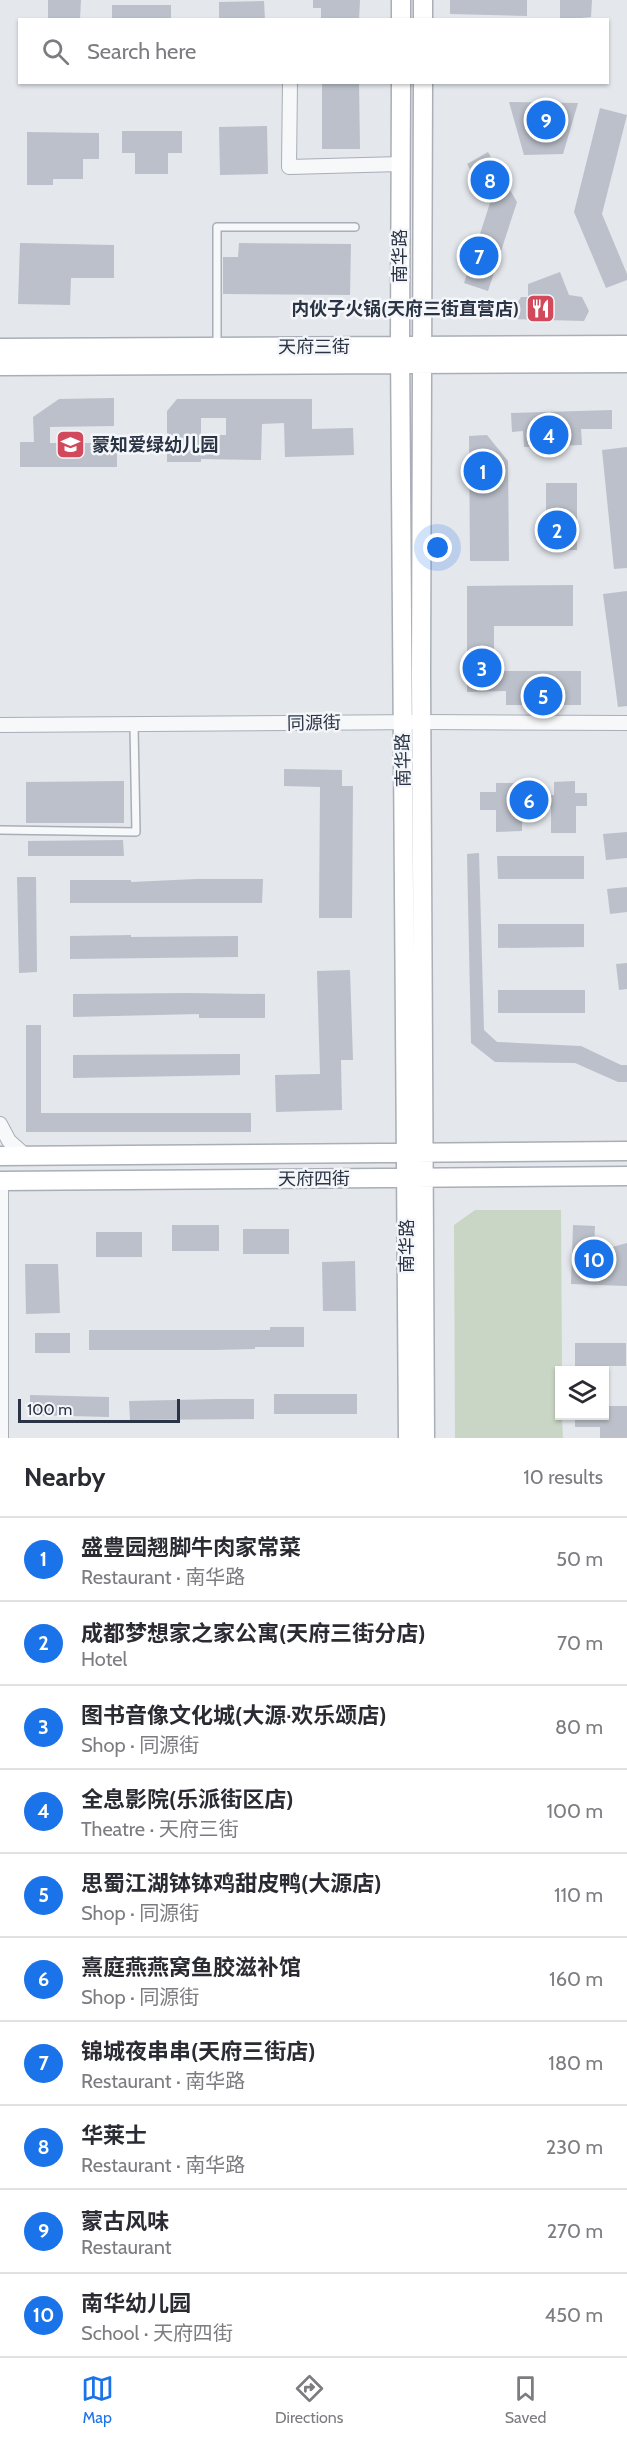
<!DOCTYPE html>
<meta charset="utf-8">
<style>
body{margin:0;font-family:Cabin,"Noto Sans SC",sans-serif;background:#f7f7f7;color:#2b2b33}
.controls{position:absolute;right:18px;bottom:18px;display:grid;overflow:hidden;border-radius:0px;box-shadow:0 2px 4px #0004}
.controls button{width:54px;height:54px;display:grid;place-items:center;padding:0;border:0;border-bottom:2px solid #e1e1e2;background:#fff;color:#2b2b33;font:30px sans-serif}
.scale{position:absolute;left:18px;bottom:15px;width:162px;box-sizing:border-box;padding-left:6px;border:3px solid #2b3445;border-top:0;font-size:16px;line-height:21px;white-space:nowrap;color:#2b3445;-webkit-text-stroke:4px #f4f6f9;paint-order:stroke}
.you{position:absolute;left:438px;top:548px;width:21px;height:21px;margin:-15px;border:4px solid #fff;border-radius:50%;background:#1a73e8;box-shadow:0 0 0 9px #1a73e833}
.badge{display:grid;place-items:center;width:39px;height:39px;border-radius:50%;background:#1a73e8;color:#fff;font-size:20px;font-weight:700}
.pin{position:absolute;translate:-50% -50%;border:3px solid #fff;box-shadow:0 2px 6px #0006}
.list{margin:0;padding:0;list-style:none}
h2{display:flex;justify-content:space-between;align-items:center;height:78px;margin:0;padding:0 24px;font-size:26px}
h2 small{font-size:20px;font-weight:400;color:#7c7c81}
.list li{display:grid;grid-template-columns:39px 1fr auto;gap:18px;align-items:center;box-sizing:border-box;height:84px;padding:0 24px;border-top:2px solid #e1e1e2}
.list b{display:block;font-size:22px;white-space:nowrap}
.list p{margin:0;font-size:20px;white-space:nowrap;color:#7c7c81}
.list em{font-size:20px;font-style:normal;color:#7c7c81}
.icon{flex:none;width:33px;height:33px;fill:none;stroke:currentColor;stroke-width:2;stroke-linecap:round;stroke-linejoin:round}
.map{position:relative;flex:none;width:627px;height:1438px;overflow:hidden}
.search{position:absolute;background:#fff;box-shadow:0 2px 4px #0004;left:18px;right:18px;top:18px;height:66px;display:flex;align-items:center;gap:15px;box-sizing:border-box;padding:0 21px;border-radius:0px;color:#7c7c81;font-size:22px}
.sheet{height:918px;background:#fff}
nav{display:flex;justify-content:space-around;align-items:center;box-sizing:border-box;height:84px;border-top:2px solid #e1e1e2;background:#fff;font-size:16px;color:#7c7c81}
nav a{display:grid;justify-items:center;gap:3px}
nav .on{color:#1a73e8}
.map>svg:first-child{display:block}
.green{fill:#c9d6c5}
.building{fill:#bbc0ca;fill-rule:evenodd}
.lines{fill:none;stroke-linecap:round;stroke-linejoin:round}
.lane-casing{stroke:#a9aeb7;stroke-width:10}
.street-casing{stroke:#a9aeb7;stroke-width:16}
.secondary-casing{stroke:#a9aeb7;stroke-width:21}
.lane{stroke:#f7f8fa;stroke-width:7}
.street{stroke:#f7f8fa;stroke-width:14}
.secondary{stroke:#fff;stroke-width:18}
.labels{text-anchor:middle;stroke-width:5;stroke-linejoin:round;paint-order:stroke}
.street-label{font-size:18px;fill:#2b3445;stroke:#f4f6f9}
.poi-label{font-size:18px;font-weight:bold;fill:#2b3445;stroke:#f4f6f9;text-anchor:end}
</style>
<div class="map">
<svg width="627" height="1438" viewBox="0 0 627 1438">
<rect width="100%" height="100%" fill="#e4e7ec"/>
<path class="green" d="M475 1210H561L562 1370H560V1416H562L563 1438H455L454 1225Z"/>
<path class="building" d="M48 0H81L80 19H48Z
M313 0H360L359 20H321V8H313Z
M450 0H527V16L450 14Z
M560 0H592L591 17 560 20Z
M264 1 265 20H219V2Z
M112 5H171V20H112Z
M322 82H359L360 149H322Z
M509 102 578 103 563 154 524 155Z
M600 108 627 115 602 214 627 274V280L606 288 574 212Z
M267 126 268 174 220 175 219 127Z
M122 131H182V153H168V174H135V153H122Z
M27 132 99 133V159H83V179H53V185H27Z
M488 152 517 202 488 291 464 283 490 203 467 164Z
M20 243 114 245V278H71L70 305 18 304Z
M239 243 351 244 350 295 223 294V257H238Z
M560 272 569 295 582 297 589 311 584 321 508 319 521 297H528V284Z
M114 398V426L50 427V443H117V467H20V442H34L33 417 59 399Z
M177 399H312V429L353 428 354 455 285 457 284 423 262 424 261 460 201 459V462H167V411ZM201 418H226V435H201Z
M612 410V429H581L582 445 524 447 523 431 512 432 511 413Z
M487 435 508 461 509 561H470L469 436Z
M627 447V568L614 569 602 450Z
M546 483H577V550H546Z
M573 585V626H494V671H581V705H506V691L467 692V586Z
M627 591V706L618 707 603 594Z
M284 769 342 770V786H353L352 918H319L320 787 284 786Z
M124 781V823H26V782Z
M575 781V793H587V806H576V833H551V807H522V831L496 832V810H480V792H496V783H516V795H554V782Z
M627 832V858L606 860 603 834Z
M123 840 124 856H28V841Z
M479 853 484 1030 497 1042 581 1046 621 1065H627V1082H618L575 1063 495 1062 471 1043 467 854Z
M497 856H584V879H498Z
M17 877H36L37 972 19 973Z
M196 879H263L262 903H70V880H131V882Z
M627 887V912L610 914 607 889Z
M498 924H584V947L498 948Z
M131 935V937L238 936V957L70 959V936Z
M627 963V989L619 990 616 964Z
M350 970 353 1060H341L342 1110 276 1112 275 1075 320 1074 317 971Z
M498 990H585V1013H498Z
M187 993 265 994V1018H199V1014L73 1017V994Z
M26 1025H41V1113H251V1132H26Z
M240 1054V1075L73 1078V1055Z
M172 1225H219V1251H172Z
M573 1225 595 1226 594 1252 627 1243V1286L571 1284Z
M243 1229H289V1254H243Z
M96 1232H142V1257H96Z
M355 1261 356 1311H323L322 1262Z
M25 1264H58L60 1313 26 1314Z
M270 1327H304V1347H255V1349L214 1350H89V1330H270Z
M35 1333H70V1353H35Z
M575 1343H626V1366H596V1371H575Z
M274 1394H357V1414H274Z
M30 1395 109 1397V1417L30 1415Z
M219 1399H254V1419L130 1420 129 1401Z
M604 1406H627V1438H600V1427H575V1416H604Z"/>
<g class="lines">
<defs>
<path id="lane" d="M217 345V227H355
M0 830 136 832 134 726"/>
<path id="street" d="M290 82 289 167 401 164
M0 725 422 722 627 723
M0 1124 9 1141 26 1156
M1 1181V1438"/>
<path id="secondary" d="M401 0V20
M423 20V0
M401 82 400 346 408 1438
M423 82 421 674 425 1438
M0 348 627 345
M0 366 627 363
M0 1156 627 1151
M0 1181 627 1176"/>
</defs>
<use href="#lane" class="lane-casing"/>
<use href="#street" class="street-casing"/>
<use href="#secondary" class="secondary-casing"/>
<use href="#lane" class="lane"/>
<use href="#street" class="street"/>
<use href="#secondary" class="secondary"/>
</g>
<defs>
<symbol id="restaurant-square" viewBox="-11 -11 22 22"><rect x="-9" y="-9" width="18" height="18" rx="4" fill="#d1495b" stroke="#f4f6f9"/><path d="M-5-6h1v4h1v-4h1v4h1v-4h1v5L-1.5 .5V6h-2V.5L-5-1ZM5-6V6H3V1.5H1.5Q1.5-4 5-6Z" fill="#fff"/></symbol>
<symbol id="school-square" viewBox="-11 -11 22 22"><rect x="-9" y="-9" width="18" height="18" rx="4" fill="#d1495b" stroke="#f4f6f9"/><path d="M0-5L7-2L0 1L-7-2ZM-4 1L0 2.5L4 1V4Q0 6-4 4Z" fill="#fff"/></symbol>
</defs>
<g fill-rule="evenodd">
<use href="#restaurant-square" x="524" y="292" width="33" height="33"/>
<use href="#school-square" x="54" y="428" width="33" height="33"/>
</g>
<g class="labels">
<g class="street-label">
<text transform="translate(400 256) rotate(-90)" y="6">南华路</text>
<text x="314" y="353">天府三街</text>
<text transform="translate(314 723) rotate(-1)" y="6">同源街</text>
<text transform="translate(403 760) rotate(-91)" y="6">南华路</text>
<text x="314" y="1185">天府四街</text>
<text transform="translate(407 1246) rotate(-90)" y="6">南华路</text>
</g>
<g class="poi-label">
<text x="519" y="315">内伙子火锅(天府三街直营店)</text>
<text x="92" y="451" text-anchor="start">蒙知爱绿幼儿园</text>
</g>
</g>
</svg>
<div class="controls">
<button><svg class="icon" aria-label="layers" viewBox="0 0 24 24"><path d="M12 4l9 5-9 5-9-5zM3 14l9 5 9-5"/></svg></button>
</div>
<div class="scale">100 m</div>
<div class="you"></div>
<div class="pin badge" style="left:483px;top:471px">1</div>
<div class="pin badge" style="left:557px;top:530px">2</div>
<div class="pin badge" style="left:482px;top:668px">3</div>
<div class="pin badge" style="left:549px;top:435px">4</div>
<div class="pin badge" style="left:543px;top:696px">5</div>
<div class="pin badge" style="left:529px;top:800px">6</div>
<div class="pin badge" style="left:479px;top:256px">7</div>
<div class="pin badge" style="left:490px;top:180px">8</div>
<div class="pin badge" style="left:546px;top:120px">9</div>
<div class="pin badge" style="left:594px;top:1259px">10</div>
<div class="search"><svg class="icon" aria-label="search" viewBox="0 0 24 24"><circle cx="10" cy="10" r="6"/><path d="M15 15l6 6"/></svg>Search here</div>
</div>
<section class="sheet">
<h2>Nearby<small>10 results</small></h2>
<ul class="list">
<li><span class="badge">1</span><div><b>盛豊园翘脚牛肉家常菜</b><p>Restaurant · 南华路</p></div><em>50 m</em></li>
<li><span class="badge">2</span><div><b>成都梦想家之家公寓(天府三街分店)</b><p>Hotel</p></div><em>70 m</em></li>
<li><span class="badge">3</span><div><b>图书音像文化城(大源·欢乐颂店)</b><p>Shop · 同源街</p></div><em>80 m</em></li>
<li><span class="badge">4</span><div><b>全息影院(乐派街区店)</b><p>Theatre · 天府三街</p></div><em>100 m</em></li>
<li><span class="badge">5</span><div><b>思蜀江湖钵钵鸡甜皮鸭(大源店)</b><p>Shop · 同源街</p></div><em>110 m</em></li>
<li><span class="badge">6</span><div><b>熹庭燕燕窝鱼胶滋补馆</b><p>Shop · 同源街</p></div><em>160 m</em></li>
<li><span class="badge">7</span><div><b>锦城夜串串(天府三街店)</b><p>Restaurant · 南华路</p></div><em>180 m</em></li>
<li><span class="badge">8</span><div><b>华莱士</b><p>Restaurant · 南华路</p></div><em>230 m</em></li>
<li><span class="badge">9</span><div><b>蒙古风味</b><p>Restaurant</p></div><em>270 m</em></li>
<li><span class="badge">10</span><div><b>南华幼儿园</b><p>School · 天府四街</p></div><em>450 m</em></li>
</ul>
</section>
<nav>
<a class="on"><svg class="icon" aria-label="map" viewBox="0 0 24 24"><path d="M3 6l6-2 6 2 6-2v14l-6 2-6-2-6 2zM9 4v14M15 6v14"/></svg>Map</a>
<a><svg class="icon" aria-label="directions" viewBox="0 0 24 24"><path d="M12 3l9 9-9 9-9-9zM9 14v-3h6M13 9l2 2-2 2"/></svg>Directions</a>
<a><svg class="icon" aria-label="saved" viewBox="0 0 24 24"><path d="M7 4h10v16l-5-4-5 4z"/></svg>Saved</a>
</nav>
